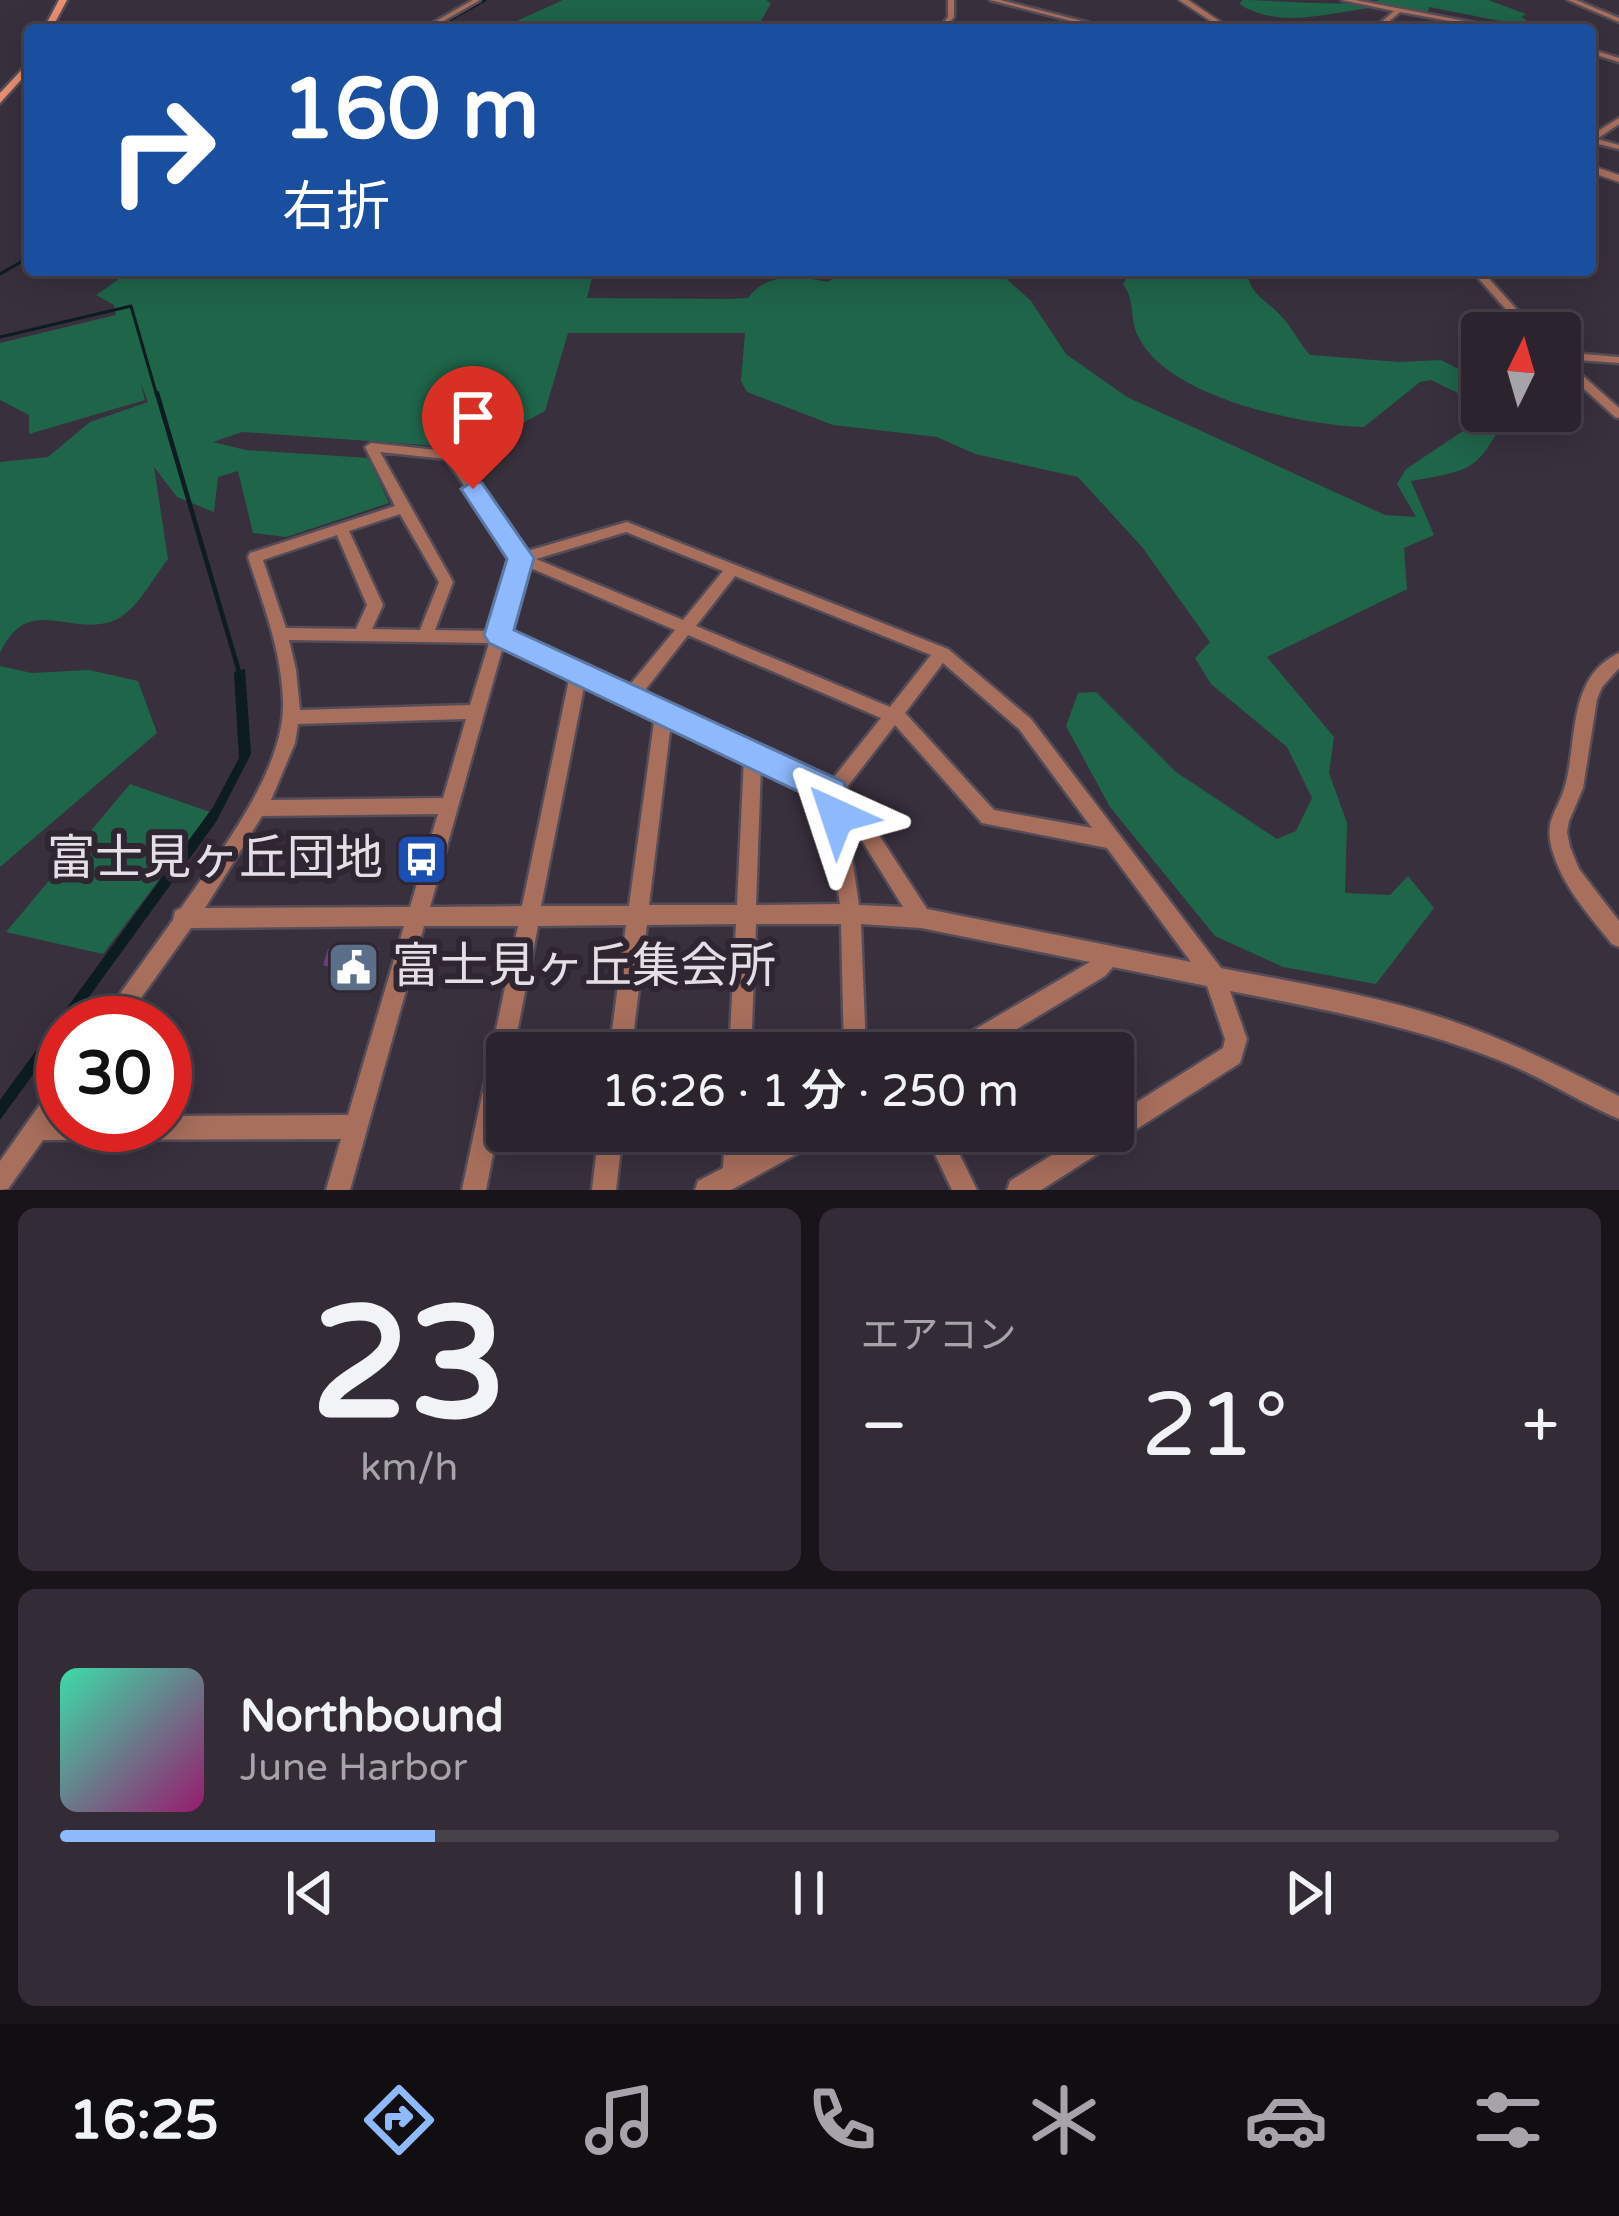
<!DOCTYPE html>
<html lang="ja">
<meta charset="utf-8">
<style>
:root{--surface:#2b242e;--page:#332c36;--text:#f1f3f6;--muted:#a6a4aa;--line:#47414a;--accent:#8eb9fd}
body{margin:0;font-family:"Varela Round","Noto Sans JP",sans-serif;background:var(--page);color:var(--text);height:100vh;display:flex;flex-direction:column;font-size:45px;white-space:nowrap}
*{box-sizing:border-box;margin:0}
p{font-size:39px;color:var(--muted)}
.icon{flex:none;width:66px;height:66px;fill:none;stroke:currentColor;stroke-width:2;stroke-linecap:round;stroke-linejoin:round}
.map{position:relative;height:1190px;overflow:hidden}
.drawer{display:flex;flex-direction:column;gap:18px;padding:18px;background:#181419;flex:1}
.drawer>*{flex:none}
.banner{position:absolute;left:24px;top:24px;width:1572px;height:252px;border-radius:12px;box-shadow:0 6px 30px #0003,0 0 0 3px var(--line);background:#1a4fa0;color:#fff;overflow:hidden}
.needle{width:78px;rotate:5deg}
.fabs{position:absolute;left:1461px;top:312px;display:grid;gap:24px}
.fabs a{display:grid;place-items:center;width:120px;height:120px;border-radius:12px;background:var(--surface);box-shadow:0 6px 30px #0003,0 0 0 3px var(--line);font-size:60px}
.speed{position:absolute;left:36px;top:996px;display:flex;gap:24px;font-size:60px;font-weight:700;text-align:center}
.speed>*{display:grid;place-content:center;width:156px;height:156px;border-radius:50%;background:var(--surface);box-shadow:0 6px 30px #0003,0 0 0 3px var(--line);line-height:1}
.speed .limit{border:18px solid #d22;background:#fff;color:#111}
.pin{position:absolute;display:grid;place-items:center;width:102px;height:102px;color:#fff;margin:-123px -51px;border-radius:50% 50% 50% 0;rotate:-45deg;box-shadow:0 0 12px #0007}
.pin .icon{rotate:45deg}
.me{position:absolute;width:132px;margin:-66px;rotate:318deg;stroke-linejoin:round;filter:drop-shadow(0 0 9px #0008)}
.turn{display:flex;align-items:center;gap:42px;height:252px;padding:0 60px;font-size:54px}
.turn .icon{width:156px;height:156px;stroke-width:2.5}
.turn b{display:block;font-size:84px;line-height:102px}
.big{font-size:90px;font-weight:600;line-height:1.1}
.drawer .tile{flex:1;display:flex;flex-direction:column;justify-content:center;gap:18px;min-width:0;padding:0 42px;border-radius:18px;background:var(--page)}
.drawer .dial{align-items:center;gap:0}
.dial b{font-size:156px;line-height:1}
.song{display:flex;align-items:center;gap:36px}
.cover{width:144px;height:144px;border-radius:18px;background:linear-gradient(135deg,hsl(160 70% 55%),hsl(320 70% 35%))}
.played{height:12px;border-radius:6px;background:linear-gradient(90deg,var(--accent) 25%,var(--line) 25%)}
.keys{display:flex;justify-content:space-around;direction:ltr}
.heat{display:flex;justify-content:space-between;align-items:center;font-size:66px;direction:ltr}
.drawer .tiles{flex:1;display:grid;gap:18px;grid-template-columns:1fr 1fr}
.tile:last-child{grid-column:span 2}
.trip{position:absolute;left:486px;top:1032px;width:648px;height:120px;border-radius:12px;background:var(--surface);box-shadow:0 6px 30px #0003,0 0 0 3px var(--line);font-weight:600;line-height:120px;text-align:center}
.menu{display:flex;height:192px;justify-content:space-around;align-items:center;background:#110e12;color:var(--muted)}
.menu .icon{width:84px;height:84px}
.menu .current{color:var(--accent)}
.menu b{font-size:54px;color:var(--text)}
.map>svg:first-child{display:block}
</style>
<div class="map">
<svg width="1619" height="1190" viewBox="0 0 1619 1190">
<rect width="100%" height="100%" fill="#39303d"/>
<g fill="#1f6549">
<polygon points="563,0 766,0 771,3 759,25 749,30 592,30 557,24 541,30 497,30"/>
<path d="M 1243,0 C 1270,0 1364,8 1379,0 L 1488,0 L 1526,14 L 1521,17 L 1528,21 L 1515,24 L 1429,7 L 1428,12 C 1412,10 1395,5 1379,7 C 1332,11 1282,31 1239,4 Z"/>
<path d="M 132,270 L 604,270 L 592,278 L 587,298 L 729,299 L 748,298 C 766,272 800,276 827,282 L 848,270 L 997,270 L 1031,301 L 1066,354 L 1127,397 L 1385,515 L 1416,517 L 1397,484 L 1406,469 L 1466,429 L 1464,396 L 1431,380 L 1420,382 L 1364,427 C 1302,425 1167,398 1138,336 C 1129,318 1136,302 1123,284 L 1131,270 L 1247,270 C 1249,295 1266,299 1281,316 C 1292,327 1299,343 1310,355 L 1399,362 L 1441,360 L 1482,381 L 1482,411 L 1510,411 C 1475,470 1479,469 1411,481 L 1434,535 L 1404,548 L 1407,589 L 1267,657 L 1334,737 L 1329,773 L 1347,823 L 1345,893 L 1390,895 L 1408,876 L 1434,908 L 1376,984 L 1283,967 L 1215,936 L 1110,807 L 1066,726 L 1078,693 L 1096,692 L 1176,772 L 1277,839 L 1296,831 L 1312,798 L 1287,747 L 1211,684 L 1195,658 L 1210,642 L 1142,547 L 1078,477 L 975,454 L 937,437 L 833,425 L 747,392 L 741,381 L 745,333 L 568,333 L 545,411 L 495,438 L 438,446 L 242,432 L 213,442 L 246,450 L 369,458 L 389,503 L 286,537 L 253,533 L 238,471 L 218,477 L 214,512 L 177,497 L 154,467 L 168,559 C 152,579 135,615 110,622 C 68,635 27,594 0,653 L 0,462 L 48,457 L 90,422 L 148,402 L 140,381 L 145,400 L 29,434 L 29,415 L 0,400 L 0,343 L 116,315 L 114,305 L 96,295 Z"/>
<polygon points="0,666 32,673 89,670 138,681 157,733 0,867"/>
<polygon points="130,784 210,812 103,954 6,932"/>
</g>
<polygon fill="#0c1c1f" points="245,669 251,754 216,822 70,1023 63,1023 63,1033 0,1120 0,1100 213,807 239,758 234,672"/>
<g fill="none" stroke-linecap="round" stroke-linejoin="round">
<g stroke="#0c1c1f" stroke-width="3">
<polyline points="432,30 485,0"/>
<polyline points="0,274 30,257"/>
<polyline points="0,337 131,306 157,396"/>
</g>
<polyline stroke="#0c1c1f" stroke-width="4.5" points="157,393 240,675"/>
</g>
<polygon fill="#6c3c7d" points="379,948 366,987 336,987 342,970 323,965 328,949"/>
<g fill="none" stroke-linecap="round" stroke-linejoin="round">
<defs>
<g id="minor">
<polygon points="473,0 480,0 428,30 420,30"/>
<polygon points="948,0 954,0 954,17 943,30 937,30 948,17"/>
<polygon points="990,0 1000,0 1117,30 1106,30"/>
<polygon points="1342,0 1355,0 1512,30 1499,30 1400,12 1379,30 1372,30 1394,11"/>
<polygon points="1568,0 1576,0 1619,18 1619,22"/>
<polygon points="1590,49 1619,58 1619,62 1590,53"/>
<polygon points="1619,118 1619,124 1597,139 1619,145 1619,149 1590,142 1590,136"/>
<polygon points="1471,270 1481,270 1538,333 1527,333"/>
<polygon points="1560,352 1619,357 1619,363 1564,359 1619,408 1619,418 1615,417 1560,367"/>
<path d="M 371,443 L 455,452 L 524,552 L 627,522 L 948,649 L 1031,719 L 1221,968 C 1297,983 1375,995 1449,1020 C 1508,1040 1563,1068 1619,1096 L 1619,1119 C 1579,1102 1542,1077 1501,1061 C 1414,1026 1322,1009 1230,991 L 1247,1039 L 1240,1063 L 1041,1190 L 1007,1190 L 1010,1181 L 1091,1131 L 1113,1131 L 1113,1117 L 1223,1048 L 1225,1039 L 1207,986 L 1113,967 L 1105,976 L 977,1053 L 945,1053 L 948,1045 L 1090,962 L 921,928 L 861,924 L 866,1053 L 844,1053 L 841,924 L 756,924 L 751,1053 L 729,1053 L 736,924 L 647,925 L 631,1053 L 609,1053 L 626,925 L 538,926 L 513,1053 L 507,1053 L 507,1083 L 486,1190 L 462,1190 L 518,926 L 424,926 L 350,1190 L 326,1190 L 341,1139 L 43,1140 L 8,1189 L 0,1190 L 0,1161 L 55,1083 L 63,1080 L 63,1111 L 59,1116 L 63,1116 L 63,1125 L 165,1125 L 165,1116 L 348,1115 L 404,926 L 191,928 L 123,1023 L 99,1023 L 173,920 L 175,911 L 181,908 C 219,854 285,770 283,702 C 282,652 263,604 248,557 L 250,553 L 395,506 L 365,447 ZM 380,452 L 446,459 L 514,558 L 492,631 L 435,630 L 453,582 ZM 400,514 L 439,582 L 420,630 L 372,629 L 383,605 L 349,531 ZM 626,532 L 723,571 L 683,620 L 536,559 ZM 337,535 L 367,605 L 356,629 L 286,628 L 263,560 ZM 526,566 L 675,630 L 628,687 L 508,631 ZM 735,576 L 931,655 L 890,707 L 696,626 ZM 688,635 L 881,718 L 830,782 L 642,694 ZM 289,640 L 489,643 L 470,705 L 300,710 L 296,670 ZM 504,643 L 570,675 L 522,906 L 430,907 ZM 943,663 L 1019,729 L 1092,828 L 994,810 L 905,713 ZM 585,682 L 655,715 L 629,906 L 541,906 ZM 466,719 L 443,798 L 271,800 L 295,743 L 298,724 ZM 671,723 L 744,758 L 737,905 L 649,905 ZM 895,725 L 982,823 L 1107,848 L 1191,962 L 927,909 L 862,809 L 844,791 ZM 761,766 L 825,797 L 840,904 L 756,905 ZM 438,814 L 410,907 L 205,908 L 262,816 ZM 846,817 L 850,821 L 903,907 L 859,905 Z"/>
<path d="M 1619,653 L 1619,668 L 1602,687 L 1597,699 L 1583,788 L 1569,821 L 1567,832 L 1570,847 L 1579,869 L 1619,921 L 1619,947 L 1612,944 C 1589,915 1562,886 1552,849 C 1544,820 1558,811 1565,786 C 1578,740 1567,677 1619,653 Z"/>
<polygon points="599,1131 623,1131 616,1190 592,1190"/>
<polygon points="725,1131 749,1131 748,1155 793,1131 828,1131 824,1139 731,1190 695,1190 698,1181 723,1168"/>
<polygon points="924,1131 948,1131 977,1190 952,1190"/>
</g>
<g id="tertiary">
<polygon points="1179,0 1188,0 1233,30 1224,30"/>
<polygon points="1590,165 1619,175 1619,182 1590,172"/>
</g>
<g id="secondary">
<polygon points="59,0 67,0 51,30 43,30"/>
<polygon points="30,61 30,70 0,103 0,93"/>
</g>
</defs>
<use href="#minor" stroke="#544c58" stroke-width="5"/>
<use href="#tertiary" stroke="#544c58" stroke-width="4"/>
<use href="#secondary" stroke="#544c58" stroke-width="5"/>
<use href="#minor" fill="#a96f5d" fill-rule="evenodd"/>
<use href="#tertiary" fill="#a96f5d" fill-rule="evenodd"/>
<use href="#secondary" fill="#ea8f72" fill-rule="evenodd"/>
</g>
<polygon fill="#8eb9fd" stroke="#5c78a4" stroke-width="3" points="473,481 482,483 534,558 514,630 844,782 854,816 849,827 837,832 825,827 818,801 489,643 484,635 507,559 461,489"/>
<defs>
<symbol id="bus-square" viewBox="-11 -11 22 22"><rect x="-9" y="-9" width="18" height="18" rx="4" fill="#1a4fb4" stroke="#2f2632"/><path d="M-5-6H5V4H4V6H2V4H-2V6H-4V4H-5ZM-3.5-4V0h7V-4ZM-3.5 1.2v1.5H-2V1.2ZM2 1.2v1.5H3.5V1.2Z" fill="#fff"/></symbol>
<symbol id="civic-square" viewBox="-11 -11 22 22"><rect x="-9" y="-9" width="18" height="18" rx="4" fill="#5c6f8a" stroke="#2f2632"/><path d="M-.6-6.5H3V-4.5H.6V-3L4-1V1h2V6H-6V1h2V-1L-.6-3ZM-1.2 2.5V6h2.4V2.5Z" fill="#fff"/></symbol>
</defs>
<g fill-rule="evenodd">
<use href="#bus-square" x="392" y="830" width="59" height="59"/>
<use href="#civic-square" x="324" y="938" width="59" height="59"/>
</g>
<g text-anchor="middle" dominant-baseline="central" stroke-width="12" stroke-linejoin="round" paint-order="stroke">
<g font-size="48" fill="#e4dee6" stroke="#2f2632" text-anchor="end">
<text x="383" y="859">富士見ヶ丘団地</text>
<text x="392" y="967" text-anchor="start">富士見ヶ丘集会所</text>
</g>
</g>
</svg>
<div class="fabs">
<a><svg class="needle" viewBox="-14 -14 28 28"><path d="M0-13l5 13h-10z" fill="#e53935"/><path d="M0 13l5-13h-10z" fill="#a6a4aa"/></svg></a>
</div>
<div class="speed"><div class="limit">30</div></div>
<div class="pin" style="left:473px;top:489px;background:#d93025"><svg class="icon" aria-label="arrive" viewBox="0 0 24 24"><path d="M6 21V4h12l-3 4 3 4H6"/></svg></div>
<svg class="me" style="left:837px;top:816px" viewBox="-20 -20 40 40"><path d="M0-17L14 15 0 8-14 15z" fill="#8eb9fd" stroke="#fff" stroke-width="4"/></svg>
<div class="trip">16:26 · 1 分 · 250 m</div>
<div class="banner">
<div class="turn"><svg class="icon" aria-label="right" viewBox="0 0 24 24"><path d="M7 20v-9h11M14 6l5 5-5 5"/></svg><div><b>160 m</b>右折</div></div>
</div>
</div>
<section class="drawer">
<div class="tiles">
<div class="tile dial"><b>23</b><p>km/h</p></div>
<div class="tile"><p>エアコン</p>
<div class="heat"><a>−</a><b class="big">21°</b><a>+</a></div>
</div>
<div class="tile">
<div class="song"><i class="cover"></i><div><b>Northbound</b><p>June Harbor</p></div></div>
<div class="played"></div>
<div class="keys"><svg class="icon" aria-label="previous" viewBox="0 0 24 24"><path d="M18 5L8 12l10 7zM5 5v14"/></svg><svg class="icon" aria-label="pause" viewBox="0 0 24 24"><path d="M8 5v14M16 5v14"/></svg><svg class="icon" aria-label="next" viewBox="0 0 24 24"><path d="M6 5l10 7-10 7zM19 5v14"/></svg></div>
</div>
</div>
</section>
<nav class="menu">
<b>16:25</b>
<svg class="icon current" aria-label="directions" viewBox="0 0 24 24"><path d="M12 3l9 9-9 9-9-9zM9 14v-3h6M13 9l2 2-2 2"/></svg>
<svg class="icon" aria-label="music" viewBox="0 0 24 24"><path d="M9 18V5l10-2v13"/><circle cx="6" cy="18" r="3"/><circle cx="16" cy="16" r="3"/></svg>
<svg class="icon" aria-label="phone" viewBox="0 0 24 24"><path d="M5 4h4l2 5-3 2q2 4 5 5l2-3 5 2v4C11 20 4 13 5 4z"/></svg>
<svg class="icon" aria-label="climate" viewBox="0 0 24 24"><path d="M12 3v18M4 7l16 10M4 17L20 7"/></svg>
<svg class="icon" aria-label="car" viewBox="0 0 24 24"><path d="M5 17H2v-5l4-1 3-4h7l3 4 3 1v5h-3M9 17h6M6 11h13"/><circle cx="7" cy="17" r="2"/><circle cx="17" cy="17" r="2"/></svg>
<svg class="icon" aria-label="filters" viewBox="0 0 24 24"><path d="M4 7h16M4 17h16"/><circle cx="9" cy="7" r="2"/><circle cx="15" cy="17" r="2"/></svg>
</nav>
